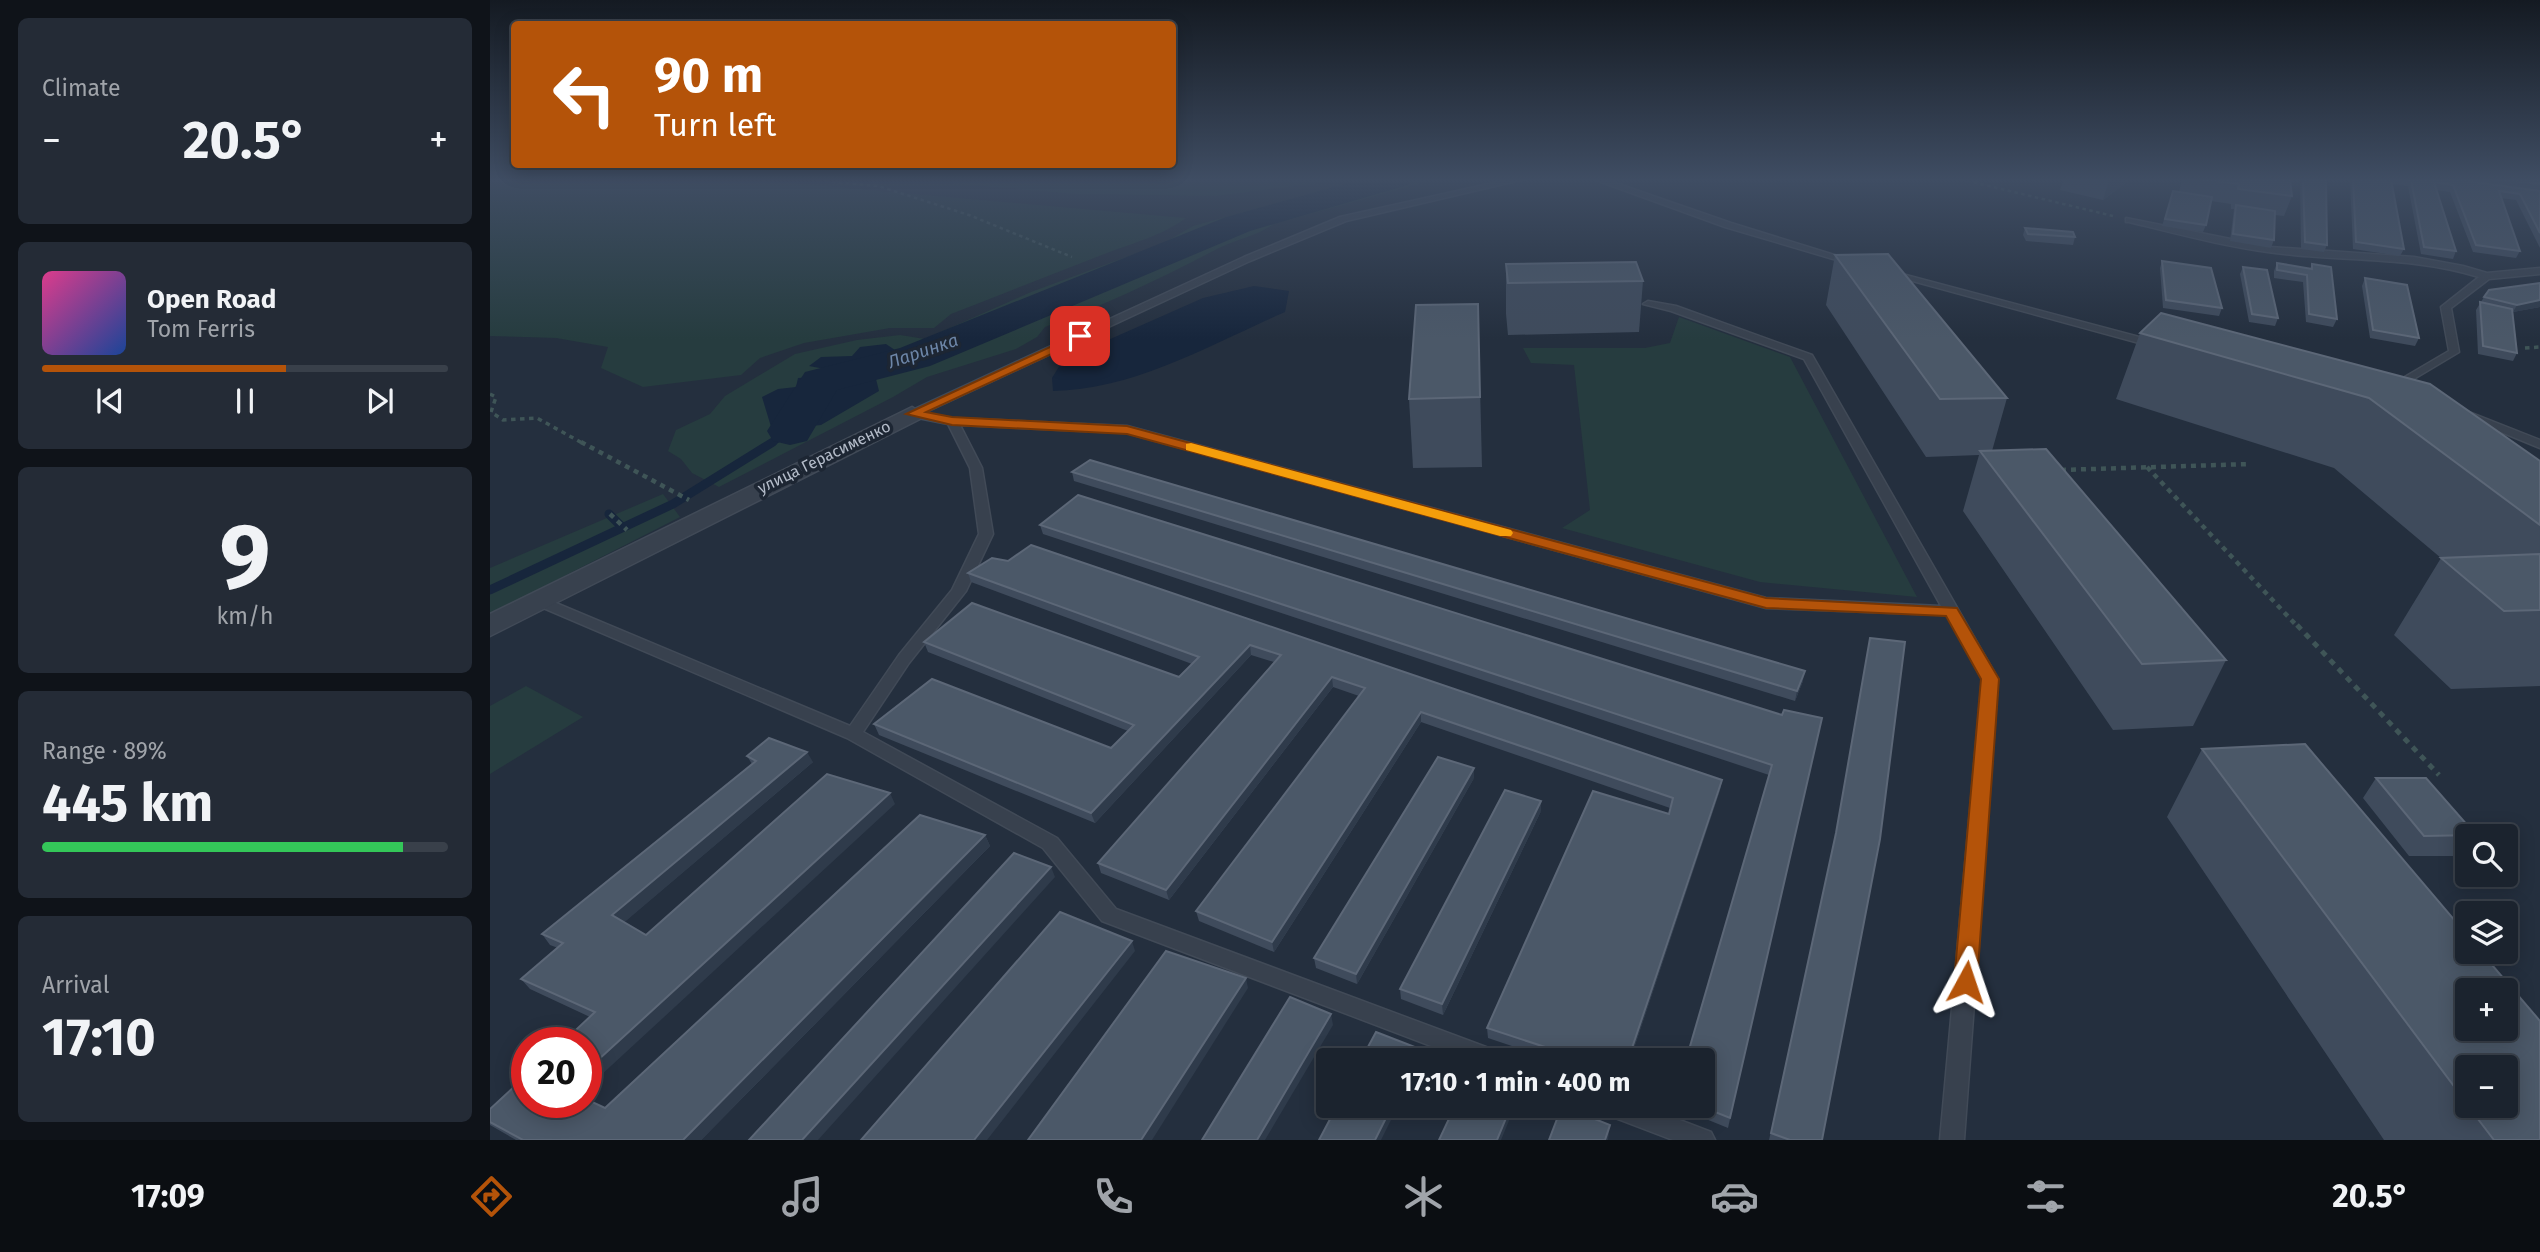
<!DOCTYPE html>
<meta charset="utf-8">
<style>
:root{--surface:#1b232e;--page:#242b36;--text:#f1f3f6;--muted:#a0a4aa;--line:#39404a;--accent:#b45309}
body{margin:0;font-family:"Fira Sans",sans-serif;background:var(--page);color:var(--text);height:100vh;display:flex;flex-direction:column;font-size:26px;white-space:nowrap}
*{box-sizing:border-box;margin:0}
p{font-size:23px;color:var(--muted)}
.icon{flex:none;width:38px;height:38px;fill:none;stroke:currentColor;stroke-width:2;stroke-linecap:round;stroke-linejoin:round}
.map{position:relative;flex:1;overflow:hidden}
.details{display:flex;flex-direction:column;gap:18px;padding:18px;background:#0f1319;width:490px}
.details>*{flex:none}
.top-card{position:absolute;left:21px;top:21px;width:665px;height:147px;border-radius:7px;box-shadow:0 4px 18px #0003,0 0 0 2px var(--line);background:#b45309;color:#fff;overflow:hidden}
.buttons{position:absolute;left:1965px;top:824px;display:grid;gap:14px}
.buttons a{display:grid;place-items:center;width:63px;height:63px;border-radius:7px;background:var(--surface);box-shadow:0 4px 18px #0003,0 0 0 2px var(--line);font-size:35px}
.speed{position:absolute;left:21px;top:1027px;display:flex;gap:14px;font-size:35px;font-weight:700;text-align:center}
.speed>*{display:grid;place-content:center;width:91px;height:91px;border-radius:50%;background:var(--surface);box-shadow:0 4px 18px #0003,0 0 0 2px var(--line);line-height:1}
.speed .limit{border:10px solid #d22;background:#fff;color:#111}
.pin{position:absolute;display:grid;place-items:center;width:60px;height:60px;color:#fff;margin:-30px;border-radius:14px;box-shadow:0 4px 10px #0006}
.me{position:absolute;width:77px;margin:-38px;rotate:5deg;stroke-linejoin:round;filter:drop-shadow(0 0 5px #0008)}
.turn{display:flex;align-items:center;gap:24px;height:147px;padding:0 28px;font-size:32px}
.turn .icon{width:91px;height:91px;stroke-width:2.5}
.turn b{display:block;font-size:49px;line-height:60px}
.big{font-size:52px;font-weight:700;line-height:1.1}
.details .card{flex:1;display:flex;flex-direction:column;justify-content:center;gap:10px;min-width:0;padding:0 24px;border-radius:10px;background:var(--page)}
.details .dial{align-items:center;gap:0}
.dial b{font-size:91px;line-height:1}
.song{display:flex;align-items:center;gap:21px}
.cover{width:84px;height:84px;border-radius:10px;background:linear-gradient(135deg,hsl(330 70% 55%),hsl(220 70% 35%))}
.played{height:7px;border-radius:4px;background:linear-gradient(90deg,var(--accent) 60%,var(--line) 60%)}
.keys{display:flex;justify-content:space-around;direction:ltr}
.heat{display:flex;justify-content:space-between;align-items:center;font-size:38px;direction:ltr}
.charge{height:10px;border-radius:5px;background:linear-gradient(90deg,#34c759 89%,var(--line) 0)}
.trip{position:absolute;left:826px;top:1048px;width:399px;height:70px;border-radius:7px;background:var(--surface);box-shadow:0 4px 18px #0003,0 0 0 2px var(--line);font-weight:700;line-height:70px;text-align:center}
.tab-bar{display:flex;height:112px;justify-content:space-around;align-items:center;background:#0b0e12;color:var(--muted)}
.tab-bar .icon{width:49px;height:49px}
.tab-bar .on{color:var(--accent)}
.tab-bar b{font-size:32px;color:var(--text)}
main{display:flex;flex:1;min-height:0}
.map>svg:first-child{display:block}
</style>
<main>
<section class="details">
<div class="card"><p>Climate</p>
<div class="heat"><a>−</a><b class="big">20.5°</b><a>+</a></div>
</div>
<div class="card">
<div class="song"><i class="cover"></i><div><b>Open Road</b><p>Tom Ferris</p></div></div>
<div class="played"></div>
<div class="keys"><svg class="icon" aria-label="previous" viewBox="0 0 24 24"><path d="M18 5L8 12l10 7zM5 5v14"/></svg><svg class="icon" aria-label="pause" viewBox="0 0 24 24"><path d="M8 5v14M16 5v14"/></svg><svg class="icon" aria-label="next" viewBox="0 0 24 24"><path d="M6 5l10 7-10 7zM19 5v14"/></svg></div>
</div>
<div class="card dial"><b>9</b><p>km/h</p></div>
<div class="card"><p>Range · 89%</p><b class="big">445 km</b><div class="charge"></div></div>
<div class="card"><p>Arrival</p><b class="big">17:10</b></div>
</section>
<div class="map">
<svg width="2050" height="1140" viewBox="0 0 2050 1140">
<rect width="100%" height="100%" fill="#242f3e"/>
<g fill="#263c3f">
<path d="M 0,179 L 254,179 L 696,218 C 671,236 646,242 617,253 C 565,273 513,294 461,314 L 444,328 L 400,328 L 314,343 L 270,358 L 251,375 L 153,387 L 111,368 L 118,347 L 66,338 L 0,336 Z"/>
<polygon points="410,179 860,179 726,196 586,194"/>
<path d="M 874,179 L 946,179 L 784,224 C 767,236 748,239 729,248 C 672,278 615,305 555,327 L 547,337 L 526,349 L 437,377 L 403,397 L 229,487 L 202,473 L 191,459 L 178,451 L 186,430 L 220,414 L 235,396 L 305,354 L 367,340 L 410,335 L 435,339 L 541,292 L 674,243 L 703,226 Z"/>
<polygon points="1189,317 1300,357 1427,597 1270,582 1072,528 1100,510 1084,365 1041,363 1033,348 1155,348 1180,343"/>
<polygon points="173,494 190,517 0,614 0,568"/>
<polygon points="36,686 93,717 0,774 0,706"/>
</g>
<g fill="#17263c">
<path d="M 764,286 L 799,291 L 795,312 C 722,344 644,390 563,391 L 562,378 L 573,360 L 713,298 Z"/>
<polygon points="396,344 408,352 425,357 401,373 385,375 389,391 331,425 282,430 272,397 288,389 306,387 308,378 323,377 335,369 319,366 331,357 362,356 370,347"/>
</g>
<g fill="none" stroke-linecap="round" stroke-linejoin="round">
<polyline stroke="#17263c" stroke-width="7" points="280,444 300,431"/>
<g stroke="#17263c" stroke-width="9">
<polyline points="119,514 132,527"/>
<polyline points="0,590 183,504 283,442"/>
</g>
<polygon fill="#17263c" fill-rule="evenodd" points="873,179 922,179 918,185 760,231 440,366 347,390 317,441 300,445 283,441 277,431 315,372 410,348 736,217"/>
<defs>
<g id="lane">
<polygon points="1021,179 1035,179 856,221 760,261 434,413 462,418 637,426 1276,598 1451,606 1314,359 1181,311 1153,304 1158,301 1186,306 1322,355 1508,679 1474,1140 1450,1140 1492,679 1457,615 1276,608 637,433 470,425 492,468 503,534 476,591 419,663 373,732 567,838 626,909 1004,1050 1012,1053 1015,1060 978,1060 612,921 553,848 357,738 44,604 42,601 44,598 54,598 360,726 409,655 462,590 489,534 480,468 458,424 418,416 418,412 754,257 850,217"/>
<polygon points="1103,179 1114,179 1241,223 1367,262 1360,264 1235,227"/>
<path d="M 1636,218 L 1780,247 L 1924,257 L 1973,266 L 1997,273 L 2050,268 L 2050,274 L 1999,279 L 1961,308 L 1969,352 L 1917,383 L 1913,382 L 1913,378 L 1959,351 L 1951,307 L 1989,277 C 1928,258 1866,261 1803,255 C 1747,250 1693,235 1639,222 L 1636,222 Z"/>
<polygon points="1397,270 1668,342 1669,344 1664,347 1660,346 1397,274"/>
<polygon points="1976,411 2050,440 2050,448 1972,416 1970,414"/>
<polygon points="1112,1106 1153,1106 1221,1132 1225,1140 1183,1140 1115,1114"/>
</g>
<polygon id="street" points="422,407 433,414 430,419 0,636 0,614"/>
</defs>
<use href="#lane" stroke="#414a57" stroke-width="3"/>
<use href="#street" stroke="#414a57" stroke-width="3"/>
<g stroke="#3f5557" stroke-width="2.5" stroke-dasharray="3.5 3.5" stroke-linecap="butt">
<polyline points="314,179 388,186 479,215 582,257"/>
<polyline points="1470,179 1623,216"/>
</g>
<g stroke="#3f5557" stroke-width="3.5" stroke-dasharray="4.5 4.5" stroke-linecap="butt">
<polyline points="2035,348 2050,347"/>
<polyline points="0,394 6,397 1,412 13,420 47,418 94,444"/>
</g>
<g stroke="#3f5557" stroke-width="4.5" stroke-dasharray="5 5" stroke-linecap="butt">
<polyline points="91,442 199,500"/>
<polyline points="1657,467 1808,627"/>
<polyline points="1571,470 1760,464"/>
<polyline points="120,514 137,530"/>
</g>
<polyline stroke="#3f5557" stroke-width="5" stroke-dasharray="6 6" stroke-linecap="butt" points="1807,625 1949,775"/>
<use href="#lane" fill="#38414e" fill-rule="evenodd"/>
<use href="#street" fill="#38414e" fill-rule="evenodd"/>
</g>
<g fill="#3f4b5c" fill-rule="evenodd">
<polygon points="1574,179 1641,179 1613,200 1570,190"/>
<polygon points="1692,179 1800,179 1802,196 1794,216 1785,215 1784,240 1781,248 1740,241 1744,209 1741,209 1741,204 1721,201 1716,225 1713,232 1672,226 1683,191 1689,192"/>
<polygon points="1810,179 1836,179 1837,245 1834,252 1811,249"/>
<polygon points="1860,179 2050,180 2050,248 2026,200 2011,198 2030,251 2026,258 1983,252 1960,192 1946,190 1966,251 1963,259 1931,254 1918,186 1902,184 1914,249 1910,256 1863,249"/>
<polygon points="1535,228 1585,237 1583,245 1536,241 1533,235"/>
<polygon points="1345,255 1517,398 1502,451 1736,660 1703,726 1623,730 1473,511 1489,455 1436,457 1336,305"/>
<polygon points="1672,261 1732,308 1729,316 1673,308 1670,268"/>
<polygon points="1787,263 1820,269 1822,264 1847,319 1843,327 1816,322 1813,282 1784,278 1784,271"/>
<polygon points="1016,264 1153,281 1149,332 1018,335 1016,314"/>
<polygon points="1753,267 1788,318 1785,326 1759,322 1750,274"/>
<polygon points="1875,278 1929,338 1925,346 1880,338 1872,286"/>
<polygon points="1994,297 2050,307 2023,312 2027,353 2023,361 1988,354 1986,310"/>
<polygon points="988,304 992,467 923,468 919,399"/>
<polygon points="1671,313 2050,461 2050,686 1961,689 1904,635 1951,558 1844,468 1626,399 1650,333"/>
<polygon points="582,472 1313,681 1305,701 584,481"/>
<polygon points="550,525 1292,715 1332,718 1238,1128 1184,1106 1213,1106 1279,775 553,534"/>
<polygon points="502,558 1232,780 1230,790 1140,1060 1064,1060 998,1038 997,1028 1179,814 1180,808 931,722 784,952 709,921 706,911 869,696 843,687 679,900 611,873 608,863 784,662 761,655 605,823 389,735 384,724 621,748 638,731 438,652 434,642 689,677 702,664 481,582 478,573"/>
<polygon points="1380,638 1332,1140 1279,1140 1344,843"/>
<path d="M 1712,749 L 2050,1140 L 1894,1140 L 1677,817 ZM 1978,1068 L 2016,1106 L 1978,1106 Z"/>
<polygon points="257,756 323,762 134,922 156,935 405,804 100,1017 40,989 31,979 68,948 60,945 52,934 262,764"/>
<polygon points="984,778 867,984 826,968 824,958"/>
<polygon points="1886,778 1986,835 1985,836 1978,836 1978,846 1970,856 1919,856 1873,798"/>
<polygon points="1051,811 953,1015 911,999 910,989"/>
<polygon points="495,835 500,846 211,1140 26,1140 0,1125 0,1109 115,1108"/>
</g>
<g fill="#2f3b4b">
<polygon points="1621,179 1641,179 1613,200 1619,180"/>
<polygon points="2050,300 2050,307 2023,312 2027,305"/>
<polygon points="760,645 761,655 605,823 601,813"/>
<polygon points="1315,671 1313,681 1305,701 1307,691"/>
<polygon points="842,677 843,687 679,900 676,890"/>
<polygon points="931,712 931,722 784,952 782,942"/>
<polygon points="317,752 323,762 130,926 122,915"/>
<polygon points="984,768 984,778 867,984 866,974"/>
<polygon points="1232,780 1230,790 1140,1060 1138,1060"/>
<polygon points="400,793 405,804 96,1089 96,1071"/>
<polygon points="1051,801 1051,811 953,1015 952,1004"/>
<polygon points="495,835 500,846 211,1140 193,1140"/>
<polygon points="561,867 565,877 328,1140 312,1140"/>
<polygon points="642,941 645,951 497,1140 484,1140"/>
<polygon points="756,978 758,988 662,1140 651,1140"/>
<polygon points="841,1014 843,1025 775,1140 767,1140"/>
<polygon points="930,1049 931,1059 930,1060 924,1060"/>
<polygon points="902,1106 908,1106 891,1140 885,1140"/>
<polygon points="1021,1106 1025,1106 1011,1140 1007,1140"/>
<polygon points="1120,1125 1118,1140 1115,1140"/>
</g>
<g fill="#4b5868" stroke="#5c6777" stroke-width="2" fill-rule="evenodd">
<polygon points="1710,179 1800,179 1802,196 1748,189 1749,184"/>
<polygon points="1813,179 1836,179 1837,245 1815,242"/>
<polygon points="1863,179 1901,179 1914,249 1866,242"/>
<polygon points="1916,179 1962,179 2050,191 2050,233 2030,194 2009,191 2030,251 1986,245 1963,185 1944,182 1966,251 1934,247 1921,180"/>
<polygon points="2007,179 2043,179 2050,180 2050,184"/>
<polygon points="1683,191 1722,197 1716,225 1675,219"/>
<polygon points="1746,205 1785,211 1784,240 1743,234"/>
<polygon points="1535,228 1583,232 1585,237 1538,234"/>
<polygon points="1398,254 1517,398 1450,399 1345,255"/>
<polygon points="1672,261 1721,268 1732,308 1676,300"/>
<polygon points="1146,262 1153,281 1018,283 1016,264"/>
<polygon points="1787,263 1822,269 1822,264 1841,267 1847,319 1819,314 1817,275 1787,270"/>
<polygon points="1753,267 1777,270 1788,318 1762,314"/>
<polygon points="1875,278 1917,285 1929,338 1883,330"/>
<polygon points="2050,283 2050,300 2027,305 1994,297 1999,290"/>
<polygon points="1990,302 2022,309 2027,353 1993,346"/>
<polygon points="988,304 990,397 919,399 926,305"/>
<polygon points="1671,313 1940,384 2050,461 2050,525 1879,398 1650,333"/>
<polygon points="1556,449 1736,660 1652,664 1490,451"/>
<polygon points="600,460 1315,671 1307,691 582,472"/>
<polygon points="588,495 1292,715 1294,710 1332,718 1240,1118 1210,1106 1213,1106 1213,1060 1196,1060 1282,765 550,525"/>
<polygon points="541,545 1232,780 1138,1060 1095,1060 997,1028 1103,791 1179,814 1183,798 931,712 782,942 706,911 875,688 842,677 676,890 608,863 791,655 760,645 601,813 384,724 442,679 621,748 644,725 434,642 482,603 689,677 709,657 478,573 502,558 518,561"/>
<polygon points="2050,554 2050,610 2014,611 1951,558"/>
<polygon points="1380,638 1415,642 1390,839 1332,1140 1300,1140 1281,1133 1346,833"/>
<polygon points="279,738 317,752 122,915 156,935 337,774 400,793 96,1071 96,1043 72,1043 105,1012 31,979 73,943 52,934 266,761 257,756"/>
<path d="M 1815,744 L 1978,936 L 1978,952 L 1991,952 L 2050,1021 L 2050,1140 L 2004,1140 L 1978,1106 L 2016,1106 L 2016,1068 L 1978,1068 L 1978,1105 L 1712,749 ZM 1978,990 L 2016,990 L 2016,1029 L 1978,1029 Z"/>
<polygon points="948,757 984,768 866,974 824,958"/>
<polygon points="1886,778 1936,778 1986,835 1934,836"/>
<polygon points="1015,790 1051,801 952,1004 910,989"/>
<polygon points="430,815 495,835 193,1140 33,1140 0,1122 0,1109 37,1075 37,1102 96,1102 96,1099 115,1108"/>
<polygon points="524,853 561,867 312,1140 259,1140"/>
<polygon points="570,912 642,941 484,1140 371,1140"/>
<polygon points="676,951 756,978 651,1140 538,1140"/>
<polygon points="800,997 841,1014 767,1140 712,1140"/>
<polygon points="886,1032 930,1049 924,1060 871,1060"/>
<polygon points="847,1106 902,1106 885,1140 829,1140"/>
<polygon points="965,1106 1021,1106 1007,1140 949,1140"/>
<polygon points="1072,1106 1120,1125 1115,1140 1059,1140"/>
</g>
<linearGradient id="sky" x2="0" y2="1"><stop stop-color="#141a22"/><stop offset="0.53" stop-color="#3f4d63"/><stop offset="1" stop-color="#3f4d63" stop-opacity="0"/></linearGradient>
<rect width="2050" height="339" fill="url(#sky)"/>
<polygon fill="#b45309" stroke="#753606" stroke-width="2" points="590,333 596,336 594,339 436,412 462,417 637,426 1276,598 1467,608 1509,679 1487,982 1484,989 1476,992 1467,989 1464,982 1491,679 1456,616 1276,608 637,434 462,425 416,414"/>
<polygon fill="#f59e0b" points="701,443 1021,530 1023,533 1021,536 1010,536 696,450 696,444"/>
<g text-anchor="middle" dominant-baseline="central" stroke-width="7" stroke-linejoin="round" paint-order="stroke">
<g font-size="16" fill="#b4bcc9" stroke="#1d2633">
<text transform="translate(334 457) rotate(-26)">улица Герасименко</text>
</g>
<g font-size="18" font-style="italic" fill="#6d86a8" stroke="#1d2633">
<text transform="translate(433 351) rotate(-19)">Ларинка</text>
</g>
</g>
</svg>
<div class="buttons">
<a><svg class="icon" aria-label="search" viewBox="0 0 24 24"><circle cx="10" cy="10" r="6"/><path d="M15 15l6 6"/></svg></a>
<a><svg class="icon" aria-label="layers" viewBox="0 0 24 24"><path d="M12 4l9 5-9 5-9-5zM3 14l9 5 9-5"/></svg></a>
<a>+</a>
<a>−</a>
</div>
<div class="speed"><div class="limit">20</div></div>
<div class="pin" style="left:590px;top:336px;background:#d93025"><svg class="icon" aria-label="arrive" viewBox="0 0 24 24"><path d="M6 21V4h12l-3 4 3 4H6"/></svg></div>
<svg class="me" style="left:1476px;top:982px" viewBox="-20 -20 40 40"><path d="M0-17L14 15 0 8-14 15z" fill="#b45309" stroke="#fff" stroke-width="4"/></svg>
<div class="trip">17:10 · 1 min · 400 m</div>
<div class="top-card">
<div class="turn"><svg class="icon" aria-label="left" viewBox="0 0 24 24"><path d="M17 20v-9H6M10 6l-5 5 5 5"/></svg><div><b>90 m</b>Turn left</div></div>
</div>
</div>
</main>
<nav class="tab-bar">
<b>17:09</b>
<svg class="icon on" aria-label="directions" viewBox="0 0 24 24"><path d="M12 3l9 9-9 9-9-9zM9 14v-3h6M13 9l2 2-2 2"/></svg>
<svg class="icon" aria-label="music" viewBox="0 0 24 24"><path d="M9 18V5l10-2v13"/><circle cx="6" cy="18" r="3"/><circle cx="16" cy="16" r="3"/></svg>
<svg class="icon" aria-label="phone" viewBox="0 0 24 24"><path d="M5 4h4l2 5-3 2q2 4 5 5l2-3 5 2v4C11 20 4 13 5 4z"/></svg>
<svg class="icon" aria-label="climate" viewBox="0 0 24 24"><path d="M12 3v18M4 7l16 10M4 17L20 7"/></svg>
<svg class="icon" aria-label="car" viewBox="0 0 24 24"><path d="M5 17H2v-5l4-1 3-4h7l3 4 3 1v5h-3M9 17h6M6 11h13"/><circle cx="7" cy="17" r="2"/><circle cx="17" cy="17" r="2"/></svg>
<svg class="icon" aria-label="filters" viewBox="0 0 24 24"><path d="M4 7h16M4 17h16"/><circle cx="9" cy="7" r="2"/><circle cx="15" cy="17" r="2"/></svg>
<b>20.5°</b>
</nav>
